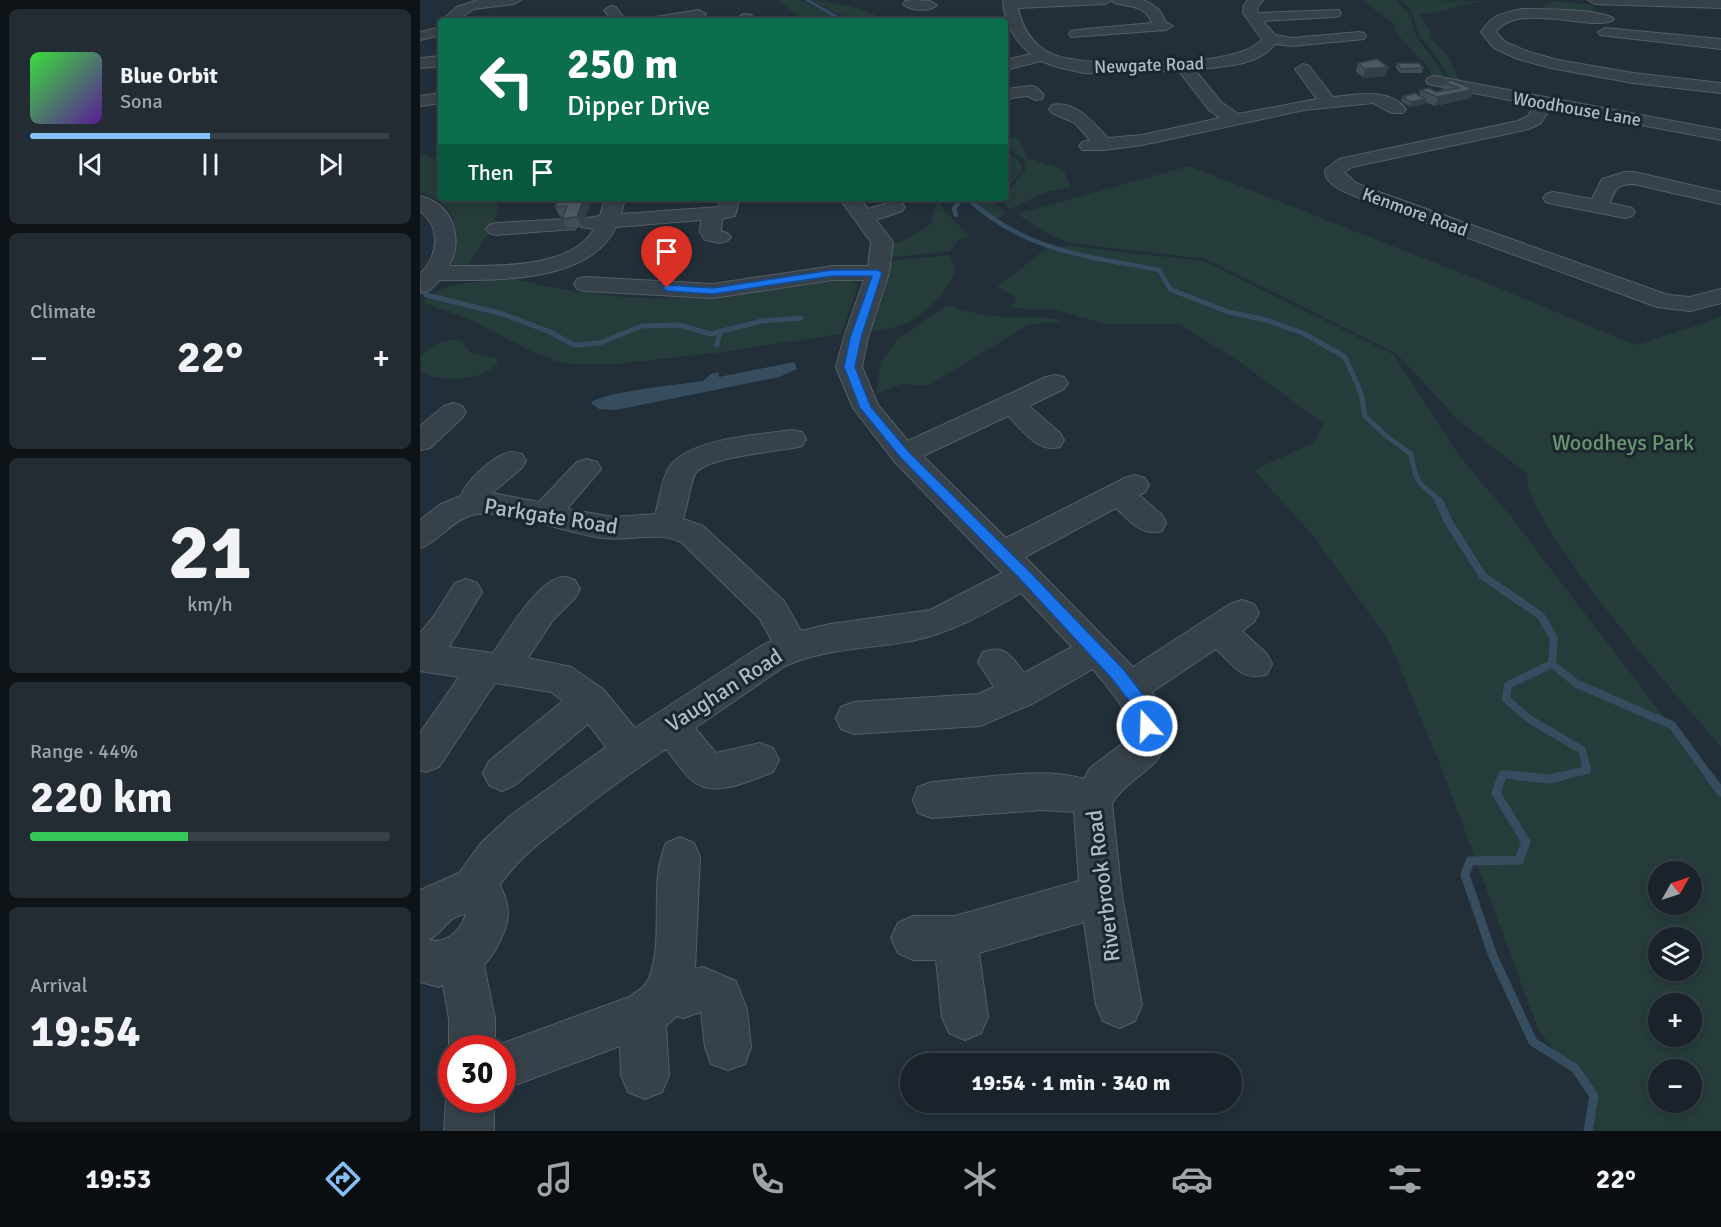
<!DOCTYPE html>
<meta charset="utf-8">
<style>
:root{--surface:#1a232b;--page:#232b33;--text:#f1f3f6;--muted:#9fa4a9;--line:#384047;--accent:#86c0f6}
body{margin:0;font-family:Signika,sans-serif;background:var(--page);color:var(--text);height:100vh;display:flex;flex-direction:column;font-size:22px;white-space:nowrap}
*{box-sizing:border-box;margin:0}
p{font-size:20px;color:var(--muted)}
.icon{flex:none;width:33px;height:33px;fill:none;stroke:currentColor;stroke-width:2;stroke-linecap:round;stroke-linejoin:round}
.map{position:relative;flex:1;overflow:hidden}
.side{display:flex;flex-direction:column;gap:9px;padding:9px;background:#0e1318;width:420px}
.side>*{flex:none}
.guide{position:absolute;left:18px;top:18px;width:570px;height:183px;border-radius:6px;box-shadow:0 3px 9px #0003,0 0 0 2px var(--line);background:#0b6e4f;color:#fff;overflow:hidden}
.needle{width:39px;rotate:51deg}
.buttons{position:absolute;left:1228px;top:861px;display:grid;gap:12px}
.buttons a{display:grid;place-items:center;width:54px;height:54px;border-radius:50%;background:var(--surface);box-shadow:0 3px 9px #0003,0 0 0 2px var(--line);font-size:30px}
.speed{position:absolute;left:18px;top:1035px;display:flex;gap:12px;font-size:30px;font-weight:700;text-align:center}
.speed>*{display:grid;place-content:center;width:78px;height:78px;border-radius:50%;background:var(--surface);box-shadow:0 3px 9px #0003,0 0 0 2px var(--line);line-height:1}
.speed .limit{border:9px solid #d22;background:#fff;color:#111}
.pin{position:absolute;display:grid;place-items:center;width:51px;height:51px;color:#fff;margin:-62px -26px;border-radius:50% 50% 50% 0;rotate:-45deg;box-shadow:0 0 6px #0007}
.pin .icon{rotate:45deg}
.me{position:absolute;width:66px;margin:-33px;rotate:340deg;stroke-linejoin:round;filter:drop-shadow(0 0 4px #0008)}
.turn{display:flex;align-items:center;gap:21px;height:126px;padding:0 30px;font-size:27px}
.turn .icon{width:78px;height:78px;stroke-width:2.5}
.turn b{display:block;font-size:42px;line-height:51px}
.then{display:flex;align-items:center;height:57px;padding:0 30px;background:#0003;gap:12px;font-size:22px}
.big{font-size:45px;font-weight:700;line-height:1.1}
.side .widget{flex:1;display:flex;flex-direction:column;justify-content:center;gap:9px;min-width:0;padding:0 21px;border-radius:9px;background:var(--page)}
.side .dial{align-items:center;gap:0}
.dial b{font-size:78px;line-height:1}
.song{display:flex;align-items:center;gap:18px}
.cover{width:72px;height:72px;border-radius:9px;background:linear-gradient(135deg,hsl(120 70% 55%),hsl(270 70% 35%))}
.played{height:6px;border-radius:3px;background:linear-gradient(90deg,var(--accent) 50%,var(--line) 50%)}
.keys{display:flex;justify-content:space-around;direction:ltr}
.heat{display:flex;justify-content:space-between;align-items:center;font-size:33px;direction:ltr}
.charge{height:9px;border-radius:4px;background:linear-gradient(90deg,#34c759 44%,var(--line) 0)}
.trip{position:absolute;left:480px;top:1053px;width:342px;height:60px;border-radius:30px;background:var(--surface);box-shadow:0 3px 9px #0003,0 0 0 2px var(--line);font-weight:700;line-height:60px;text-align:center}
.tabs{display:flex;height:96px;justify-content:space-around;align-items:center;background:#0a0e11;color:var(--muted)}
.tabs .icon{width:42px;height:42px}
.tabs .current{color:var(--accent)}
.tabs b{font-size:27px;color:var(--text)}
main{display:flex;flex:1;min-height:0}
.map>svg:first-child{display:block}
</style>
<main>
<section class="side">
<div class="widget">
<div class="song"><i class="cover"></i><div><b>Blue Orbit</b><p>Sona</p></div></div>
<div class="played"></div>
<div class="keys"><svg class="icon" aria-label="previous" viewBox="0 0 24 24"><path d="M18 5L8 12l10 7zM5 5v14"/></svg><svg class="icon" aria-label="pause" viewBox="0 0 24 24"><path d="M8 5v14M16 5v14"/></svg><svg class="icon" aria-label="next" viewBox="0 0 24 24"><path d="M6 5l10 7-10 7zM19 5v14"/></svg></div>
</div>
<div class="widget"><p>Climate</p>
<div class="heat"><a>−</a><b class="big">22°</b><a>+</a></div>
</div>
<div class="widget dial"><b>21</b><p>km/h</p></div>
<div class="widget"><p>Range · 44%</p><b class="big">220 km</b><div class="charge"></div></div>
<div class="widget"><p>Arrival</p><b class="big">19:54</b></div>
</section>
<div class="map">
<svg width="1301" height="1131" viewBox="0 0 1301 1131">
<rect width="100%" height="100%" fill="#222f39"/>
<g fill="#253c3b" fill-rule="evenodd">
<polygon points="357,0 380,0 418,18 419,21 387,21"/>
<path d="M 391,0 C 406,0 455,10 464,21 L 426,21 L 427,18 Z"/>
<polygon points="942,0 976,0 990,15 996,36 1027,79 1014,78 1008,67 977,34 974,24"/>
<polygon points="982,0 1061,1 1014,13 998,14 1009,29 1011,39 1028,56 1041,84 1030,79 1013,52 1000,37 990,9"/>
<polygon points="1137,1 1173,5 1173,14 1122,11 1125,4"/>
<polygon points="598,137 608,158 644,170 651,188 627,192 589,209 586,208 583,199 606,169 605,161 585,145 585,138"/>
<polygon points="585,151 599,161 602,170 585,191"/>
<path d="M 0,154 L 7,155 L 7,158 L 21,159 L 21,198 L 77,198 C 84,216 55,253 45,269 L 32,264 C 42,232 36,202 0,192 Z"/>
<path d="M 769,166 L 1069,284 L 1215,345 L 1282,324 L 1301,316 L 1301,747 C 1265,705 1100,519 1107,474 L 1038,420 L 977,354 L 786,259 L 649,243 L 623,231 L 597,214 Z"/>
<polygon points="517,198 525,211 549,236 538,241 529,252 471,257 472,244 481,242 511,224"/>
<polygon points="551,198 579,198 576,204 586,213 576,219"/>
<path d="M 650,246 L 784,261 L 974,355 L 1040,457 L 1092,518 L 1301,792 L 1301,1131 L 1168,1131 L 1173,1096 L 1119,1031 L 1022,769 L 968,639 L 894,537 L 834,470 L 893,443 L 904,424 L 821,363 L 759,324 L 684,324 L 636,310 L 591,308 L 597,298 L 577,287 L 627,248 ZM 1239,872 L 1272,872 L 1272,904 L 1239,904 ZM 1239,938 L 1272,938 L 1272,970 L 1239,970 ZM 1239,1004 L 1272,1004 L 1272,1036 L 1239,1036 ZM 1239,1070 L 1272,1070 L 1272,1102 L 1239,1102 Z"/>
<path d="M 529,255 C 532,261 536,266 535,272 C 532,284 507,311 496,318 C 482,327 463,330 447,333 L 471,261 Z"/>
<path d="M 94,279 C 137,289 182,297 227,298 C 292,300 356,288 420,281 L 431,281 L 438,286 L 421,334 L 295,353 L 197,364 L 154,364 L 136,361 L 113,352 L 49,319 L 1,302 C 34,276 56,285 94,279 Z"/>
<path d="M 528,305 C 543,310 558,315 575,316 C 597,318 620,315 642,321 L 608,325 L 508,386 L 481,384 L 456,394 L 461,362 L 477,340 Z"/>
<path d="M 35,339 L 42,341 L 50,352 L 77,359 L 77,364 C 60,382 23,382 2,373 L 0,355 L 20,342 Z"/>
</g>
<path fill="#364d60" d="M 374,362 L 377,369 L 359,377 L 196,410 L 179,409 L 171,403 C 181,392 263,384 283,381 L 291,374 L 298,372 L 299,377 Z"/>
<g fill="none" stroke-linecap="round" stroke-linejoin="round">
<polyline stroke="#364d60" stroke-width="3" points="387,0 424,21"/>
<g stroke="#364d60" stroke-width="4.5">
<path d="M 547,198 C 606,252 664,255 739,270 L 750,289 L 755,291"/>
<polyline points="536,215 534,209 542,198"/>
</g>
<g stroke="#364d60" stroke-width="5">
<path d="M 752,290 L 808,312 L 846,320 L 883,333 L 925,357 L 941,393 L 945,416 L 965,435 L 991,454 C 993,465 995,478 1003,486 C 1010,493 1015,494 1020,503"/>
<polyline points="6,295 83,314 130,332 154,345 180,343 222,326 260,325 290,334 342,321 381,318"/>
<polyline points="297,345 300,332"/>
</g>
<g stroke="#364d60" stroke-width="8">
<polyline points="1019,501 1028,521 1063,576 1121,616 1134,639 1132,664 1157,684 1252,725 1290,777"/>
<polyline points="1132,664 1088,685 1086,699 1109,719 1162,750 1167,770 1137,777"/>
<polyline points="1082,777 1083,774 1112,777"/>
</g>
<g stroke="#364d60" stroke-width="9">
<polyline points="1082,776 1076,793 1106,842 1099,860 1050,861 1045,875 1073,956 1113,1042 1155,1068 1174,1096 1168,1131"/>
<polyline points="1098,776 1129,779 1143,776"/>
<polyline points="1289,776 1301,792"/>
</g>
<defs>
<g id="minor">
<polygon points="58,0 101,0 94,4 54,9 36,21 21,21 37,7"/>
<path d="M 493,0 L 510,1 L 517,5 C 510,12 490,11 483,4 L 485,1 Z"/>
<path d="M 583,0 L 692,0 L 685,4 L 598,8 C 602,27 610,42 628,52 C 659,70 822,69 842,39 L 823,13 L 824,5 L 828,0 L 843,0 L 838,6 L 837,13 L 919,10 L 921,13 L 919,16 L 914,17 L 843,21 L 855,35 L 872,38 L 939,32 L 944,33 L 946,36 L 944,39 L 872,46 L 855,44 C 838,67 799,67 774,69 L 801,102 L 818,114 L 897,99 L 875,69 L 883,64 L 889,66 L 913,97 C 937,95 969,87 986,109 L 983,113 L 971,113 L 953,103 L 884,110 L 722,145 L 684,150 L 662,150 L 659,146 L 662,142 L 670,140 L 655,123 L 632,113 L 629,109 L 632,105 C 655,100 674,123 688,138 L 722,135 L 800,118 L 789,110 L 758,70 L 710,74 L 664,73 L 637,67 L 621,61 L 585,70 L 585,60 L 611,54 C 594,41 584,21 583,0 Z"/>
<path d="M 692,0 L 722,0 L 730,3 L 739,10 L 746,22 L 753,26 L 746,30 L 651,37 L 649,34 L 651,31 L 656,30 L 732,23 C 725,5 710,7 694,3 Z"/>
<polygon points="1168,0 1301,0 1301,8 1175,4"/>
<polygon points="191,6 196,7 206,21 192,21 184,10"/>
<path d="M 1103,9 C 1120,9 1184,9 1194,19 C 1179,34 1098,0 1076,32 L 1085,42 L 1109,52 L 1138,60 L 1213,73 L 1301,83 L 1301,93 L 1213,83 L 1131,68 L 1098,59 L 1074,48 L 1061,32 C 1073,14 1082,13 1103,9 Z"/>
<polygon points="279,10 286,14 284,17 262,21 228,21 235,17"/>
<polygon points="326,14 331,15 336,21 321,21 319,18 321,15"/>
<polygon points="21,27 21,35 0,40 0,32"/>
<polygon points="1185,28 1301,39 1301,49 1180,35 1178,32"/>
<polygon points="21,56 21,66 0,68 0,58"/>
<path d="M 1014,76 L 1301,130 L 1301,140 L 1130,108 L 1121,123 L 1109,129 L 932,167 L 924,172 L 936,183 L 956,191 L 1248,295 L 1270,297 L 1301,289 L 1301,303 L 1270,311 L 1237,307 L 942,199 C 930,194 904,186 905,170 L 919,159 L 1098,121 L 1108,116 L 1115,105 L 1008,84 L 1006,81 L 1008,78 Z"/>
<polygon points="610,86 616,87 624,95 622,99 616,100 607,96 585,99 585,89"/>
<polygon points="21,93 21,103 0,106 0,96"/>
<path d="M 1205,172 L 1214,172 L 1301,192 L 1301,204 L 1214,184 C 1198,184 1195,188 1190,203 L 1212,208 L 1215,212 L 1212,216 L 1205,218 L 1133,204 L 1126,202 L 1123,198 L 1126,194 L 1133,192 L 1172,199 L 1182,179 Z"/>
<path d="M 0,196 C 33,204 44,238 29,266 C 69,266 152,270 174,229 L 161,227 L 158,223 L 161,219 L 180,216 L 185,198 L 205,198 L 201,214 L 299,207 L 300,198 L 320,198 L 315,216 L 302,219 L 301,231 L 307,233 L 311,237 L 307,241 L 300,243 L 285,240 L 280,232 L 281,220 L 196,227 C 169,284 73,280 20,280 L 9,291 L 1,293 L 0,274 C 18,256 22,228 0,211 Z"/>
<path d="M 419,198 L 439,198 L 448,209 L 475,201 L 482,203 L 485,207 L 482,211 L 456,220 L 473,242 L 469,273 L 448,337 L 442,367 L 458,405 L 488,441 L 626,377 L 635,375 L 644,377 L 648,383 L 644,389 L 609,406 L 640,433 L 644,440 L 640,447 C 617,453 603,430 588,416 L 503,456 L 586,538 L 705,478 L 715,475 L 725,478 L 729,485 L 725,492 L 719,495 L 742,515 L 746,523 L 742,531 C 721,537 710,521 696,508 L 605,557 L 713,667 L 810,604 L 822,600 L 834,604 L 839,613 L 834,622 L 822,631 L 847,654 L 852,664 L 847,674 C 823,683 812,664 796,649 L 732,692 C 744,713 754,746 732,765 C 718,778 702,787 692,803 L 702,896 L 722,1005 L 715,1021 L 699,1028 L 683,1021 L 676,1005 L 664,922 L 559,953 L 568,1017 L 561,1033 L 545,1040 L 529,1033 L 522,1017 L 516,960 L 493,960 L 478,953 L 471,938 L 478,923 L 493,916 L 535,916 L 659,881 L 654,812 L 622,810 L 512,818 L 498,813 L 493,800 L 498,787 L 512,782 C 556,779 623,766 664,779 L 670,768 L 707,740 L 708,717 L 697,699 L 673,669 L 612,704 L 560,726 L 434,734 L 421,729 L 416,718 L 421,707 L 434,702 L 558,694 L 574,687 L 558,662 L 563,652 C 586,644 591,656 604,673 L 652,647 L 601,593 C 566,613 531,633 491,641 C 449,649 405,648 365,666 L 275,728 L 296,753 L 340,743 L 353,748 L 359,760 L 353,772 C 332,780 294,799 273,781 C 263,773 254,759 246,749 C 213,771 181,794 150,819 C 124,839 98,858 80,885 C 84,894 88,903 88,913 C 88,929 75,953 64,965 L 75,1019 L 75,1046 L 209,997 C 216,992 226,987 229,978 C 245,937 228,884 246,843 L 260,837 L 274,843 L 280,857 L 275,969 L 283,967 L 316,981 L 327,1010 L 331,1047 L 325,1064 L 308,1070 L 291,1064 L 285,1047 L 281,1012 L 263,1018 L 257,1016 L 246,1026 L 249,1075 L 242,1092 L 225,1099 L 208,1092 L 201,1075 L 200,1046 L 82,1090 L 82,1048 L 32,1048 L 32,1055 L 29,1048 L 29,1019 L 23,985 L 19,987 L 0,982 L 0,890 L 39,873 L 61,843 L 90,816 L 186,747 L 168,724 L 95,785 L 82,791 L 69,785 L 63,773 L 69,761 L 143,701 L 131,692 L 75,683 L 19,767 L 6,772 L 0,770 L 0,733 L 39,677 L 0,671 L 0,633 L 14,616 L 35,583 L 46,579 L 57,583 L 62,592 L 29,647 L 73,653 C 87,633 117,581 142,577 C 146,576 151,579 155,580 L 160,589 L 155,598 L 133,620 L 108,658 L 151,667 L 183,689 L 215,728 L 341,646 L 352,641 L 340,619 L 261,542 C 237,531 210,541 184,538 C 149,535 80,505 49,516 C 30,522 19,542 0,548 L 0,520 L 21,504 L 41,496 C 45,482 70,460 84,454 C 90,451 95,452 102,454 L 106,461 L 102,468 L 72,493 L 119,502 L 157,462 L 167,459 L 177,462 L 181,469 L 147,509 L 194,517 L 235,514 C 240,500 241,479 250,466 C 271,438 339,435 372,430 L 382,432 L 386,439 L 382,446 C 359,452 287,456 275,474 C 271,481 267,508 263,519 L 283,526 L 364,601 L 381,631 L 410,624 L 510,610 L 582,573 L 474,461 L 433,408 L 416,367 L 424,337 L 444,280 L 413,280 L 293,298 L 165,291 L 157,289 L 154,284 L 157,279 L 165,277 L 293,284 L 413,266 L 448,266 L 451,242 ZM 46,914 C 40,932 26,944 8,940 C 23,934 27,916 46,914 Z"/>
<polygon points="148,219 155,221 158,225 155,229 76,235 69,233 66,229 69,225 76,223"/>
<polygon points="33,403 42,406 46,412 42,418 10,448 0,450 0,426 24,406"/>
<polygon points="32,1086 32,1100 74,1100 74,1131 24,1131 26,1100"/>
</g>
</defs>
<use href="#minor" stroke="#535e67" stroke-width="2"/>
<use href="#minor" fill="#36414a" fill-rule="evenodd"/>
</g>
<g fill="#404d57">
<polygon points="938,63 968,67 965,76 943,78 936,71"/>
<polygon points="977,63 1003,68 1002,73 980,73 976,68"/>
<polygon points="1024,83 1054,89 1051,98 1015,106 1005,102 1005,104 990,107 981,101 982,97 999,95 1000,90 1016,92 1022,91"/>
<polygon points="172,198 162,227 147,228 142,219 143,216 140,217 135,207"/>
</g>
<g fill="#343e47">
<polygon points="968,67 965,76 943,78 945,69"/>
<polygon points="1054,89 1051,98 1015,106 1018,97"/>
<polygon points="1006,99 1005,104 990,107 991,102"/>
<polygon points="164,198 172,198 162,227 157,217"/>
</g>
<g fill="#4a5965" stroke="#343e47" stroke-width="1.5">
<polygon points="957,59 968,67 945,69 938,63"/>
<polygon points="977,63 999,63 1003,68 981,69"/>
<polygon points="1031,80 1054,89 1018,97 1000,90 1009,88 1016,92 1040,88 1024,83"/>
<polygon points="995,93 1006,99 991,102 982,97"/>
<polygon points="138,198 164,198 157,217 142,219 147,206 135,207"/>
</g>
<polygon fill="#1a73e8" stroke="#114b97" stroke-width="1.5" points="412,270 458,270 462,273 441,338 435,367 451,407 488,451 610,572 704,670 724,696 731,710 735,726 733,731 727,734 722,731 713,706 693,680 600,579 480,457 440,408 424,367 430,338 452,276 412,276 293,294 247,291 242,288 247,285 293,288"/>
<g text-anchor="middle" dominant-baseline="central" stroke-width="6" stroke-linejoin="round" paint-order="stroke">
<g font-size="18" fill="#b0bbc6" stroke="#1b262e">
<text transform="translate(729 65) rotate(-2)">Newgate Road</text>
<text transform="translate(1157 109) rotate(10)">Woodhouse Lane</text>
<text transform="translate(995 212) rotate(20)">Kenmore Road</text>
</g>
<g font-size="22" fill="#68966d" stroke="#1b262e">
<text x="1203" y="442">Woodheys Park</text>
</g>
<g font-size="22" fill="#b0bbc6" stroke="#1b262e">
<text transform="translate(131 516) rotate(9)">Parkgate Road</text>
<text transform="translate(304 690) rotate(-33)">Vaughan Road</text>
<text transform="translate(683 886) rotate(-97)">Riverbrook Road</text>
</g>
</g>
</svg>
<div class="buttons">
<a><svg class="needle" viewBox="-14 -14 28 28"><path d="M0-13l5 13h-10z" fill="#e53935"/><path d="M0 13l5-13h-10z" fill="#9fa4a9"/></svg></a>
<a><svg class="icon" aria-label="layers" viewBox="0 0 24 24"><path d="M12 4l9 5-9 5-9-5zM3 14l9 5 9-5"/></svg></a>
<a>+</a>
<a>−</a>
</div>
<div class="speed"><div class="limit">30</div></div>
<div class="pin" style="left:247px;top:288px;background:#d93025"><svg class="icon" aria-label="arrive" viewBox="0 0 24 24"><path d="M6 21V4h12l-3 4 3 4H6"/></svg></div>
<svg class="me" style="left:727px;top:726px" viewBox="-20 -20 40 40"><circle r="17" fill="#1a73e8" stroke="#fff" stroke-width="3"/><path d="M0-11L8 9 0 5-8 9z" fill="#fff"/></svg>
<div class="trip">19:54 · 1 min · 340 m</div>
<div class="guide">
<div class="turn"><svg class="icon" aria-label="left" viewBox="0 0 24 24"><path d="M17 20v-9H6M10 6l-5 5 5 5"/></svg><div><b>250 m</b>Dipper Drive</div></div>
<div class="then">Then<svg class="icon" aria-label="arrive" viewBox="0 0 24 24"><path d="M6 21V4h12l-3 4 3 4H6"/></svg></div>
</div>
</div>
</main>
<nav class="tabs">
<b>19:53</b>
<svg class="icon current" aria-label="directions" viewBox="0 0 24 24"><path d="M12 3l9 9-9 9-9-9zM9 14v-3h6M13 9l2 2-2 2"/></svg>
<svg class="icon" aria-label="music" viewBox="0 0 24 24"><path d="M9 18V5l10-2v13"/><circle cx="6" cy="18" r="3"/><circle cx="16" cy="16" r="3"/></svg>
<svg class="icon" aria-label="phone" viewBox="0 0 24 24"><path d="M5 4h4l2 5-3 2q2 4 5 5l2-3 5 2v4C11 20 4 13 5 4z"/></svg>
<svg class="icon" aria-label="climate" viewBox="0 0 24 24"><path d="M12 3v18M4 7l16 10M4 17L20 7"/></svg>
<svg class="icon" aria-label="car" viewBox="0 0 24 24"><path d="M5 17H2v-5l4-1 3-4h7l3 4 3 1v5h-3M9 17h6M6 11h13"/><circle cx="7" cy="17" r="2"/><circle cx="17" cy="17" r="2"/></svg>
<svg class="icon" aria-label="filters" viewBox="0 0 24 24"><path d="M4 7h16M4 17h16"/><circle cx="9" cy="7" r="2"/><circle cx="15" cy="17" r="2"/></svg>
<b>22°</b>
</nav>
